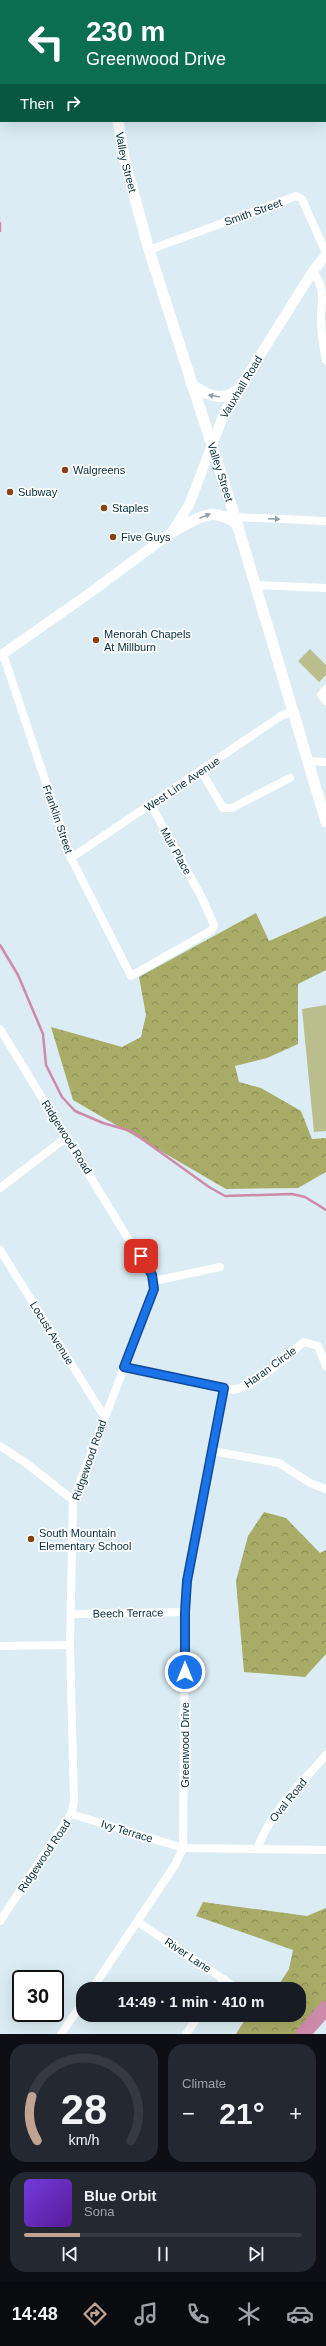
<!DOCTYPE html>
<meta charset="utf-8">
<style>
:root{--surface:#171b24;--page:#242831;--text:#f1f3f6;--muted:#9ea1a6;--line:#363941;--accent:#c0a390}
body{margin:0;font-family:Helvetica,sans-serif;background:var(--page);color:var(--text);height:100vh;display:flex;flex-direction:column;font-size:15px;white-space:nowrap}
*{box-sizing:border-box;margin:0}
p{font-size:13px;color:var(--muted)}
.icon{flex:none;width:22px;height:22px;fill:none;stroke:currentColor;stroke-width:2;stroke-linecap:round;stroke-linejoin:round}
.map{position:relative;height:2034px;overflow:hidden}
.drawer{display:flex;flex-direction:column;gap:10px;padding:10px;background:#0d0f14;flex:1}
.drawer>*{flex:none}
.top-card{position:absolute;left:0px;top:0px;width:326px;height:122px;box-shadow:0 4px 16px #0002;background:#0b6e4f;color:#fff;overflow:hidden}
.speed{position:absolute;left:12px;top:1970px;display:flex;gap:8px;font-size:20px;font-weight:700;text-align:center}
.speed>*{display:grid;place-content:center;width:52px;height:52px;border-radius:50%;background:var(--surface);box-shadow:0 4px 16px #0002;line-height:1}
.speed .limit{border:2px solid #111;border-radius:6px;background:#fff;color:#111}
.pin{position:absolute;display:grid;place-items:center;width:34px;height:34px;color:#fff;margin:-17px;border-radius:8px;box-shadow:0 2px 6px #0006}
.me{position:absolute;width:44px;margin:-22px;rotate:0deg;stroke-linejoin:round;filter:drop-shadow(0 0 3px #0008)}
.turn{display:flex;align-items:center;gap:14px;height:84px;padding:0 20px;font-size:18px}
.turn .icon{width:52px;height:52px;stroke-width:2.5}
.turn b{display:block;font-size:28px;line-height:34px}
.then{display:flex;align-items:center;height:38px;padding:0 20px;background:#0003;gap:8px;font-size:15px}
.big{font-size:30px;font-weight:800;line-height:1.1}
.drawer .tile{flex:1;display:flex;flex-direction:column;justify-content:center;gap:6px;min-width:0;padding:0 14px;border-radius:16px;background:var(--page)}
.drawer .dial{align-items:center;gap:0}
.dial svg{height:104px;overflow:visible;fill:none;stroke:var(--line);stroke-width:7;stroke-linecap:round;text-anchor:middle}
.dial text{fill:var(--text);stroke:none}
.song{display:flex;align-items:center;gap:12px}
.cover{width:48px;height:48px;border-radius:6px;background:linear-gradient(135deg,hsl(260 70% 55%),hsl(270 70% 35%))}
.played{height:4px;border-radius:2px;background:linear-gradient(90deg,var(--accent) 20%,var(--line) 20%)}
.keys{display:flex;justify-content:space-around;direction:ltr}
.heat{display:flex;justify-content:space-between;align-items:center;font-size:22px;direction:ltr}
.drawer .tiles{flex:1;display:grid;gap:10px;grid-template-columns:1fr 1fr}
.tile:last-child{grid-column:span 2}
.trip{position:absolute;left:76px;top:1982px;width:230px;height:40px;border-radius:16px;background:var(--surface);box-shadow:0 4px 16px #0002;font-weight:800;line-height:40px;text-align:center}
.dock{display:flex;height:64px;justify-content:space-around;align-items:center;background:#090b0e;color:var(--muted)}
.dock .icon{width:28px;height:28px}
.dock .selected{color:var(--accent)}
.dock b{font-size:18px;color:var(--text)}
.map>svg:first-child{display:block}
</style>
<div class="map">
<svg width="326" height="2034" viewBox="0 0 326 2034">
<defs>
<pattern id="forest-crowns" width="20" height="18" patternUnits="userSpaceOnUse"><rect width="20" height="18" fill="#a9ac67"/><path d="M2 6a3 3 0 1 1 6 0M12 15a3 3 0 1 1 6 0" fill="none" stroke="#878c56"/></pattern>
</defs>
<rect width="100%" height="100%" fill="#dbecf4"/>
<g fill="url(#forest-crowns)">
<polygon points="256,913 269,941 326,916 326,970 298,984 298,1044 267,1058 235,1066 239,1082 261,1088 301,1111 312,1139 326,1138 326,1172 298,1188 226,1189 73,1100 51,1027 122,1047 141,1037 146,1015 139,977"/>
<polygon points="264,1512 286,1518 320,1553 326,1550 326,1654 305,1677 244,1672 236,1581 248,1536"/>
<polygon points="203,1902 307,1916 326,1908 326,2012 308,2034 236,2034 248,2015 299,2015 299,1989 276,1989 289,1969 293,1950 196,1916"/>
</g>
<g fill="#babd8c">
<polygon points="310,649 326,665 326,675 319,682 298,661"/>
<polygon points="326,1005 326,1131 314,1132 302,1009"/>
</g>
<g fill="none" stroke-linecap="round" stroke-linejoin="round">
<g stroke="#ce8aa9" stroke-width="2.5">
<polyline points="0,223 0,231"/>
<polyline points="0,945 18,975 43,1034 46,1065 62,1097 75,1111 103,1123 131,1131 209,1187 225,1196 292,1194 305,1197 326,1210"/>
</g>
<polyline stroke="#ce8aa9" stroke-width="15" points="303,2034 326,2008"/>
<g stroke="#fff" stroke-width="8">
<polyline points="325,28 326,28"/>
<polyline points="149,250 296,196 302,199 326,253"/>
<path d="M 313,271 C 326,291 321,298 321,319 C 321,333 323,346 326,360"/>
<polyline points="235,517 326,521"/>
<polyline points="255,585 326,588"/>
<polyline points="3,654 71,858 131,976 212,930 214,925 201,896 151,805"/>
<polyline points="326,689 321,695 326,701"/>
<polyline points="308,761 326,762"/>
<polyline points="201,771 223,808 232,808 290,778"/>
<polyline points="71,858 281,716 292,711"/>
<polyline points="0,1029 154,1281 151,1298 73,1500 70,1645 74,1802 71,1814 0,1921"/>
<polyline points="0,1188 67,1137"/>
<polyline points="0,1250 104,1416"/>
<polyline points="154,1281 220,1267"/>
<path d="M 123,1367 L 233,1390 C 260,1384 282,1359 304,1342 L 318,1346 L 326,1366"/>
<polyline points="0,1446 26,1463 73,1500"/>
<polyline points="212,1451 279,1463 310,1483 326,1489"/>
<polyline points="72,1614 185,1612"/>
<polyline points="0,1646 70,1645"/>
<polyline points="71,1814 183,1848 326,1850"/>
<path d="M 257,1849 C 271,1811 300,1785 326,1755"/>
<polyline points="138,1922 238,1989"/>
<polyline points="92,1989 175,1865 183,1848 185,1612 187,1581 224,1388"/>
<polyline points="217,1989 224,1979"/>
<polyline points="61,2034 83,2002"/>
<polyline points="186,2034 199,2015"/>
</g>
<polyline stroke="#fff" stroke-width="10" points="0,656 94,590 172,532 189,505 225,411 313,271 326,255"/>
<g stroke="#fff" stroke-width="11">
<polyline points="94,0 94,1"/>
<path id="s1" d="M 118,121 L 124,158 L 149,250 L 235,517 L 326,822"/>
<path d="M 191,384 C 207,395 221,403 239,389"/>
<path d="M 172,532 C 198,519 211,504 238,525"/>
</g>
</g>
<defs><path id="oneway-solid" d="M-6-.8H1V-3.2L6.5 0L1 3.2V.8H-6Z"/></defs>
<g fill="#8ea0a8">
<use href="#oneway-solid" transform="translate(214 396) rotate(-170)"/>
<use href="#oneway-solid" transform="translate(205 516) rotate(-22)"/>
<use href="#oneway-solid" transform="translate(274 519) rotate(2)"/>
</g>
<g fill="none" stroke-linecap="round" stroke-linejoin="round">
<defs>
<polyline id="route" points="141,1256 152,1275 154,1289 124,1367 224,1388 187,1581 185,1612 185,1672"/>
</defs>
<use href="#route" stroke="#114b97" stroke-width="10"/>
<use href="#route" stroke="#1a73e8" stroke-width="7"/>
</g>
<g fill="#854213" stroke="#fff" stroke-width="1.5">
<circle cx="65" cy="470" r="4"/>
<circle cx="10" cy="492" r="4"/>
<circle cx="104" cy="508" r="4"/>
<circle cx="113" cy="537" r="4"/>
<circle cx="96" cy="640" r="4"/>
<circle cx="31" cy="1539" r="4"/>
</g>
<g text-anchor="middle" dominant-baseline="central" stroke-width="3.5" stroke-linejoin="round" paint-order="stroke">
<g font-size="11" fill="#032d3e" stroke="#fff">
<text stroke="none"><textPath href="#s1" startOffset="42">Valley Street</textPath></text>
<text transform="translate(253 212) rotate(-20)">Smith Street</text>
<text transform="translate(241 387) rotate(-59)">Vauxhall Road</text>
<text stroke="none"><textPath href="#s1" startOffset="366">Valley Street</textPath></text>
<text transform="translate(182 784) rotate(-34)">West Line Avenue</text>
<text transform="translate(58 819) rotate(71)">Franklin Street</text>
<text transform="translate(176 851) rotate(61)">Muir Place</text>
<text transform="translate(67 1137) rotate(58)">Ridgewood Road</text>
<text transform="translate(52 1333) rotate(58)">Locust Avenue</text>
<text transform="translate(270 1367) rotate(-36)">Haran Circle</text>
<text transform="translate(89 1460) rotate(-71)">Ridgewood Road</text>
<text transform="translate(128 1613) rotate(-1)">Beech Terrace</text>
<text transform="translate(185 1745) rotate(-90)">Greenwood Drive</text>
<text transform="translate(288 1800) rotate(-51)">Oval Road</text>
<text transform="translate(127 1831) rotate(17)">Ivy Terrace</text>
<text transform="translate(44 1856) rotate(-56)">Ridgewood Road</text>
<text transform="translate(188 1955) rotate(34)">River Lane</text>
</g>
<g font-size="11" fill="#032d3e" stroke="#fff" text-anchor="start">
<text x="73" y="470">Walgreens</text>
<text x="18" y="492">Subway</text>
<text x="112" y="508">Staples</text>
<text x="121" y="537">Five Guys</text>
<text x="104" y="634">Menorah Chapels<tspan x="104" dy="13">At Millburn</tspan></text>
<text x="39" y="1533">South Mountain<tspan x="39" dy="13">Elementary School</tspan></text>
</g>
</g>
</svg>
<div class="speed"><div class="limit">30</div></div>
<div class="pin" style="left:141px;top:1256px;background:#d93025"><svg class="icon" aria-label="arrive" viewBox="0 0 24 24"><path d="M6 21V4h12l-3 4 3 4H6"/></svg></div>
<svg class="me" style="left:185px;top:1672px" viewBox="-20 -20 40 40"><circle r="17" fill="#1a73e8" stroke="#fff" stroke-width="3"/><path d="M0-11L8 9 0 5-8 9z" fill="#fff"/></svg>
<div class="trip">14:49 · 1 min · 410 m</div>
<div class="top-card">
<div class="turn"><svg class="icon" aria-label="left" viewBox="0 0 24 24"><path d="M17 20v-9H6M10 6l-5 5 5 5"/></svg><div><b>230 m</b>Greenwood Drive</div></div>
<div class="then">Then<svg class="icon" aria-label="right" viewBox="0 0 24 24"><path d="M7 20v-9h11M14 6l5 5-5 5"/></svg></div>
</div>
</div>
<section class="drawer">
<div class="tiles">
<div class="tile dial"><svg viewBox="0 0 100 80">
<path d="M14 69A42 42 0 1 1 86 69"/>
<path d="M14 69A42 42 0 0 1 10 35" stroke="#c0a390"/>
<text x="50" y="56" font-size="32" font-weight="700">28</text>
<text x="50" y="72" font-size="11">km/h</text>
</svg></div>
<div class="tile"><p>Climate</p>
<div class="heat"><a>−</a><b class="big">21°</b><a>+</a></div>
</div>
<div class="tile">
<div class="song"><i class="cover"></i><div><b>Blue Orbit</b><p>Sona</p></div></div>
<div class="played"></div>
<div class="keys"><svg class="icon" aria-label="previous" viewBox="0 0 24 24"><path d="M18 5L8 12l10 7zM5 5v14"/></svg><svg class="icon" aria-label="pause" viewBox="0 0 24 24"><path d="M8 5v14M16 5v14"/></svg><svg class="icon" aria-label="next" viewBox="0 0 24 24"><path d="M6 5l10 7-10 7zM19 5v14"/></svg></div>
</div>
</div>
</section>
<nav class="dock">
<b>14:48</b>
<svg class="icon selected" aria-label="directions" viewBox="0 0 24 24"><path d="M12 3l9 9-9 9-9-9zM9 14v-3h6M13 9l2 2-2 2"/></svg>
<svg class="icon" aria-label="music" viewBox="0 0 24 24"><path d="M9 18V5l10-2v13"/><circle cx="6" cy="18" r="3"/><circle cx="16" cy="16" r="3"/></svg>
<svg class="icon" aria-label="phone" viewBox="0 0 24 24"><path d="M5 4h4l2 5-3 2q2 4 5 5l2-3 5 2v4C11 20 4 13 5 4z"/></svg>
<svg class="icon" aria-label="climate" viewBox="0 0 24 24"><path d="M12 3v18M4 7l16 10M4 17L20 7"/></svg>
<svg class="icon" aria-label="car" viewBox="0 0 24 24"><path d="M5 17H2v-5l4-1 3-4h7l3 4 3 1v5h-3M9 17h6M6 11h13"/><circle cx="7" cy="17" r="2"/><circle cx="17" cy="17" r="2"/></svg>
</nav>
